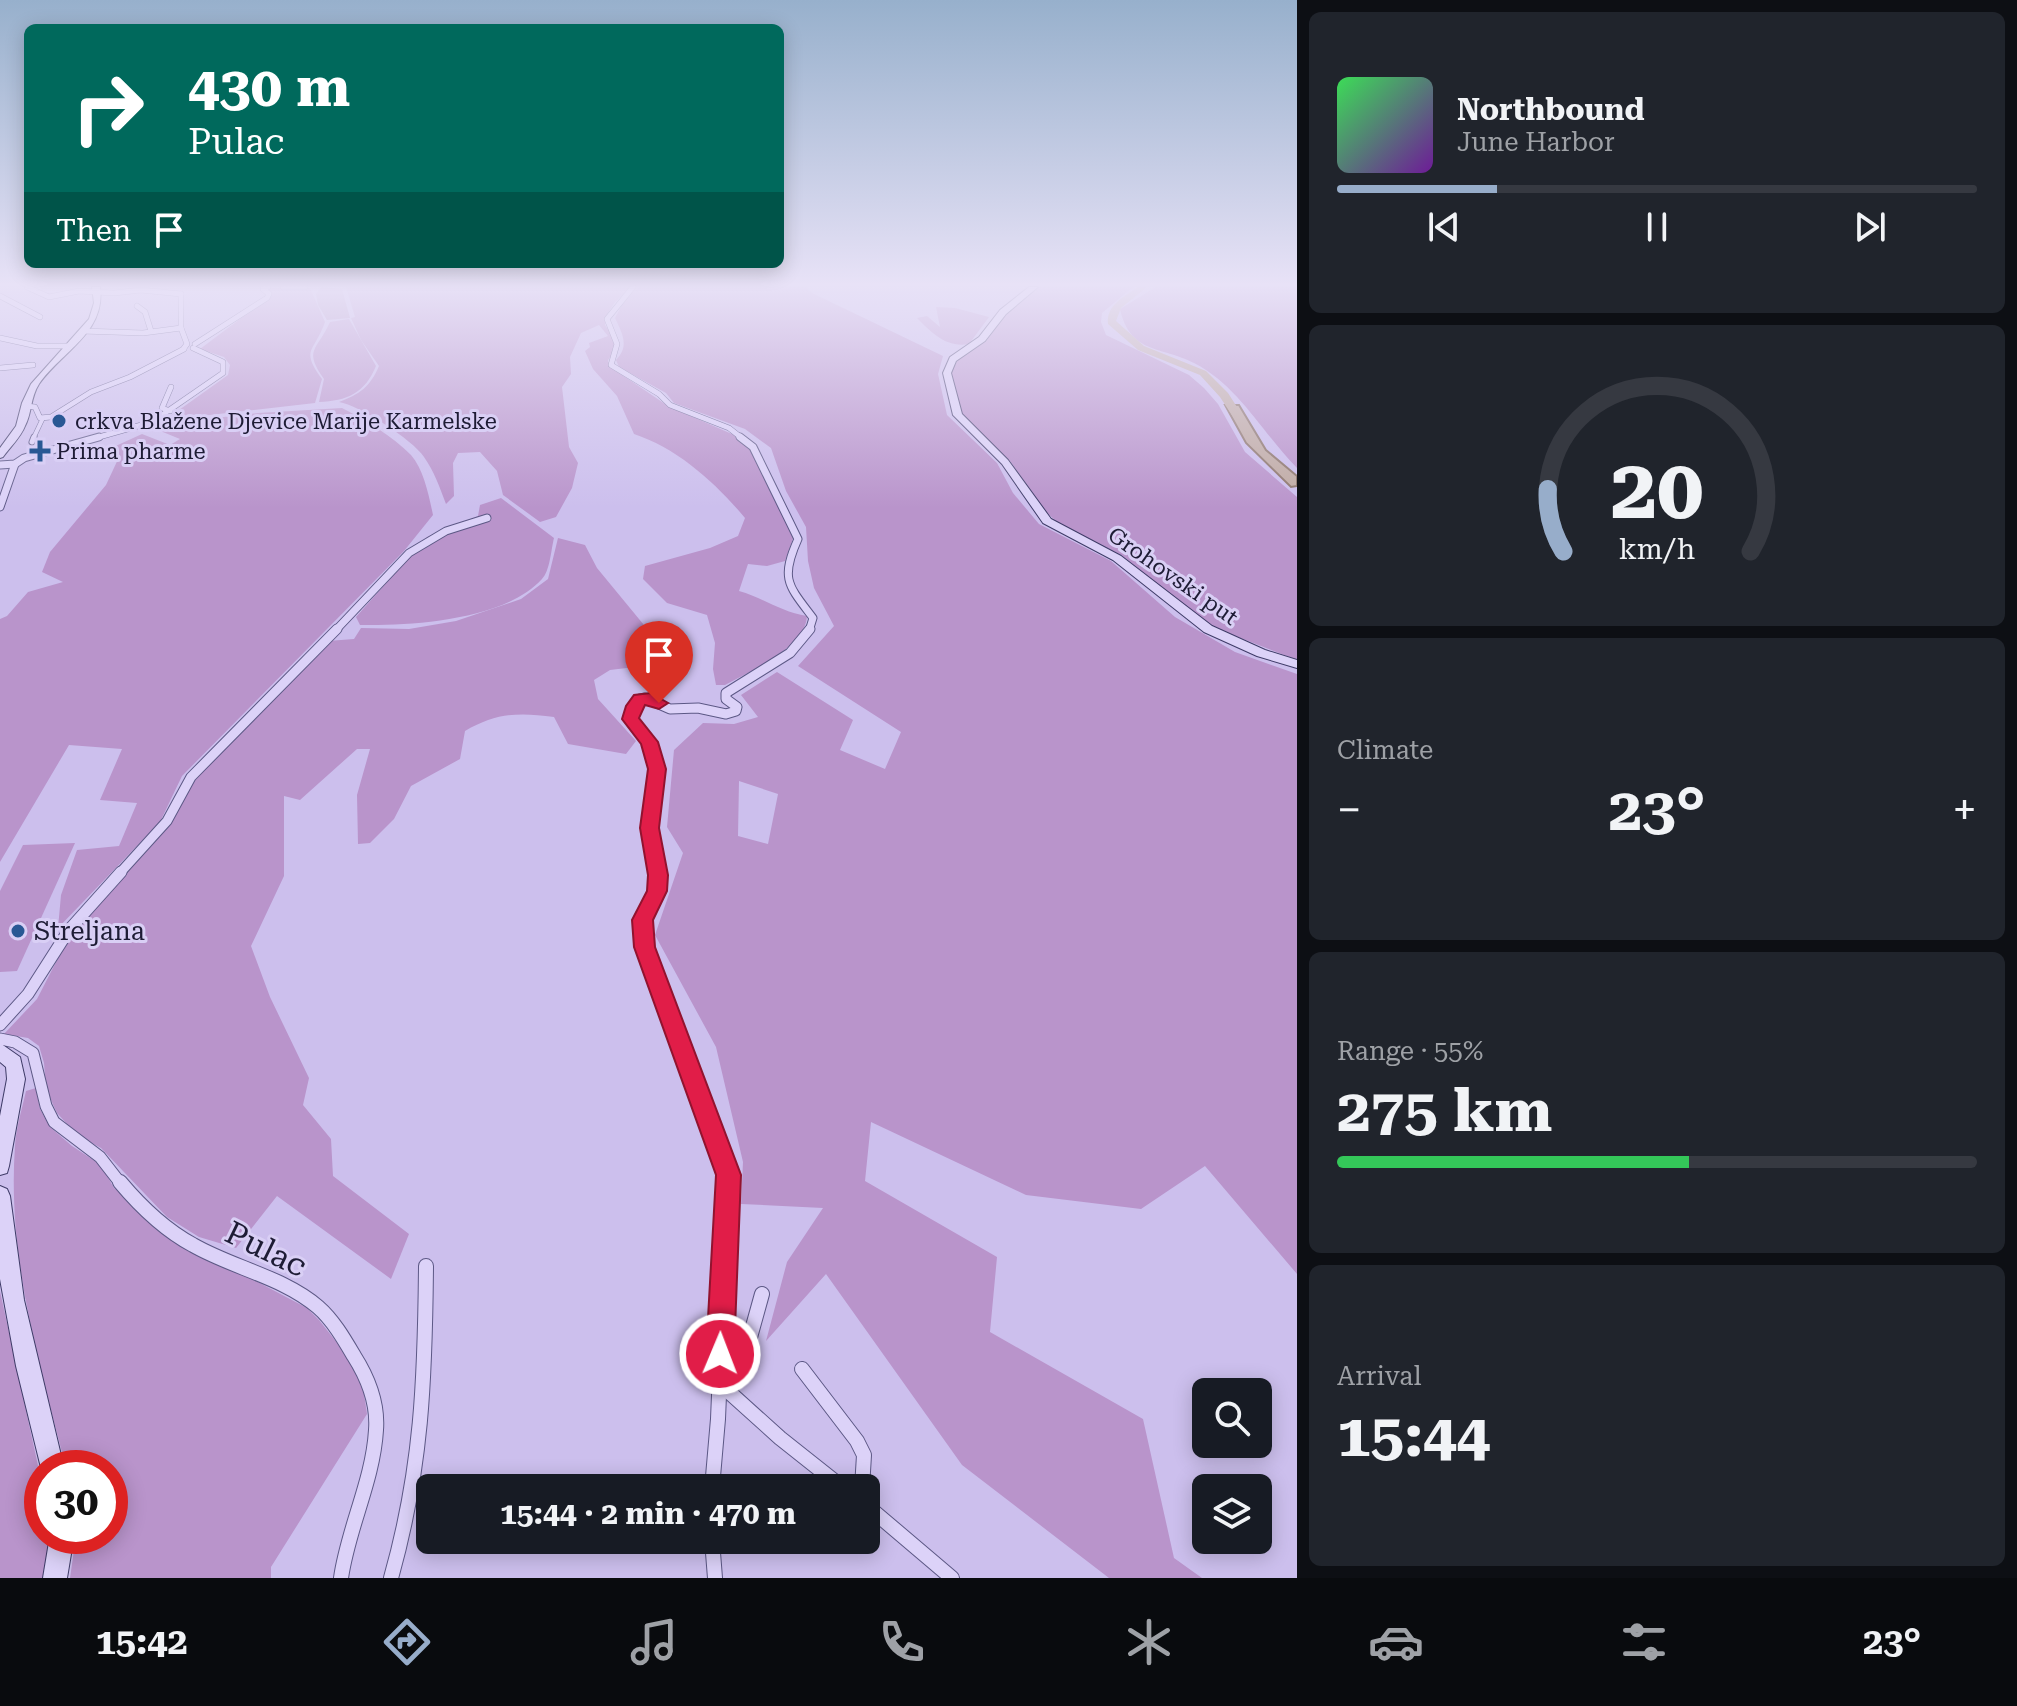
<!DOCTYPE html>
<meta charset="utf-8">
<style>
:root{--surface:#171b24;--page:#20242c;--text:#f1f3f6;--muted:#9ea1a6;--line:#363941;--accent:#97adca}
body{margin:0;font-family:"Roboto Serif",serif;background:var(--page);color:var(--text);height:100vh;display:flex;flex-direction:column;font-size:30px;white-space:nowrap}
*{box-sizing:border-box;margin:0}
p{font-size:26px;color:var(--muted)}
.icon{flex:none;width:44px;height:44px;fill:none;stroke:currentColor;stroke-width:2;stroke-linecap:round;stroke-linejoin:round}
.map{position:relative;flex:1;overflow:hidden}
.details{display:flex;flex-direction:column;gap:12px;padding:12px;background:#0d0f14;width:720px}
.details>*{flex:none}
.guide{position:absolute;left:24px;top:24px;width:760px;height:244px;border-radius:12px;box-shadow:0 4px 20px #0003;background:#00695c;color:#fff;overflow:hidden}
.tools{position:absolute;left:1192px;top:1378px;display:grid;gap:16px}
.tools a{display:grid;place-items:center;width:80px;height:80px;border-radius:12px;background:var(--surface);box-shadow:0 4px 20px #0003;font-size:40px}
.speed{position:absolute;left:24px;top:1450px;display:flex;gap:16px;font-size:40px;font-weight:700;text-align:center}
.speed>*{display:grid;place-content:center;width:104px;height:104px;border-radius:50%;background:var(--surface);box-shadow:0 4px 20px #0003;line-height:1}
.speed .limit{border:12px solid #d22;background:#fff;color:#111}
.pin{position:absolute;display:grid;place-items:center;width:68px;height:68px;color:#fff;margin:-82px -34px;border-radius:50% 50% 50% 0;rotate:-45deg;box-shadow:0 0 8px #0007}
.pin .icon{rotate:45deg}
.me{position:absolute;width:88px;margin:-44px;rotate:1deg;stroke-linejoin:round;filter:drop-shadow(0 0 6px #0008)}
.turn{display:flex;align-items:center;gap:28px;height:168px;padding:0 32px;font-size:36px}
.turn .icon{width:104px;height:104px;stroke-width:2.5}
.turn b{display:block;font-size:56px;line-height:68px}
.then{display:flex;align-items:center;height:76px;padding:0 32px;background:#0003;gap:16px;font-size:30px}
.big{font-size:60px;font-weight:700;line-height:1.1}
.details .widget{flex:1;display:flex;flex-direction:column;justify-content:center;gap:12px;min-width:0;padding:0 28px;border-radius:12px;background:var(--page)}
.details .dial{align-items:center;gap:0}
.dial svg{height:208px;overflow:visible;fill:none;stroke:var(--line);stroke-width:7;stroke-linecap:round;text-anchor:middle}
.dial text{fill:var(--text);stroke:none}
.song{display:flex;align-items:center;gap:24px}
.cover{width:96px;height:96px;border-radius:12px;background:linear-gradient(135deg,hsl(130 70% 55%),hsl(280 70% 35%))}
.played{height:8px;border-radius:4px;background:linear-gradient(90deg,var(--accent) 25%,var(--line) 25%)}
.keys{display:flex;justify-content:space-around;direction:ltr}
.heat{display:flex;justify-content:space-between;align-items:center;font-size:44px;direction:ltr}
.charge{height:12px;border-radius:6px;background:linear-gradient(90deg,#34c759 55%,var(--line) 0)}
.trip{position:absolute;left:416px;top:1474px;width:464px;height:80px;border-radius:12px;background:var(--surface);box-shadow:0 4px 20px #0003;font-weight:700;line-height:80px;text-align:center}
.dock{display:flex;height:128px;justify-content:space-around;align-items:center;background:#090b0e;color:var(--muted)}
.dock .icon{width:56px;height:56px}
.dock .active{color:var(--accent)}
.dock b{font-size:36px;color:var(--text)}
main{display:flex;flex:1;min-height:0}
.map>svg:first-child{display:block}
</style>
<main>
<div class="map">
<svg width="1297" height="1578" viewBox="0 0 1297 1578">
<rect width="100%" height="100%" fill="#ccbfed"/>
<g fill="#b994cb" fill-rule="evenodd">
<path d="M 346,287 L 631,287 L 615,302 L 606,316 L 605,325 L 615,339 L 615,351 L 608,360 L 609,366 L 668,406 L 741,438 L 751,448 L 794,536 L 785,561 L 767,566 L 748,564 L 739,591 C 764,598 781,612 807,616 C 806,647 749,672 725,685 L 716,685 L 713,669 L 715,643 L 707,615 L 667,603 L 643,579 L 645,566 L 710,548 L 738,536 L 745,518 C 716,483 677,448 634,434 L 617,396 L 593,369 L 585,351 L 590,347 L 589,343 L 608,336 L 599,325 L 581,333 L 570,357 L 571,374 L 562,387 L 569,447 L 578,463 L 572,488 L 556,517 L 540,522 L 503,495 L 497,471 L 480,452 L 458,453 L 453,463 L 454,496 L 446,504 C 440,488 434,471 424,457 C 413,440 359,405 339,402 C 360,394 370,387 379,366 L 361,340 L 351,318 L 355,317 Z"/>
<path d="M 639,287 L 806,287 L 812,293 L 943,356 L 938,374 L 947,415 L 997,463 L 1013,493 L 1039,524 L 1111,561 L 1175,617 L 1235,652 L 1297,674 L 1297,1274 L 1205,1166 L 1141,1209 L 1026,1195 L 871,1122 L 865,1181 L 997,1257 L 990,1332 L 1143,1419 L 1174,1558 L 1202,1578 L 1109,1578 L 962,1465 L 826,1274 L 766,1341 L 787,1262 L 823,1208 L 741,1204 L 743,1162 L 716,1047 L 655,935 L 683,853 L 667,827 L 674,750 L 703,723 L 734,724 L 758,717 L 741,695 L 777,672 L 853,720 L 840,750 L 885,769 L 901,732 L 798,666 L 834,626 L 814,588 L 808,561 L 806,527 L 786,491 L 771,448 L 745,429 L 674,403 L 666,393 L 619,367 L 616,360 C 630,346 622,333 615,318 L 625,299 ZM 739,781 L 778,794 L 768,844 L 738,836 Z"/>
<polygon points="1038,287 1133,287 1102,313 1101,322 1106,335 1189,375 1204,388 1218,404 1245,452 1297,497 1297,660 1212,627 1121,555 1058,523 1045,511 1010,461 962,414 951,373 955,365 959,358 987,340 1007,313"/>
<path d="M 1156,287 L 1297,287 L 1297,468 C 1263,434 1239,386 1194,363 C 1161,346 1130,354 1120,309 Z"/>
<path d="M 269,288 L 310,288 L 325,322 C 314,353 300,349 322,379 L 315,403 L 165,420 L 228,375 L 230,365 L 224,357 L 200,349 L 268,298 L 265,290 Z"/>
<path d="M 936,307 L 955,308 L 989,317 L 969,344 C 946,348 932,333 917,318 L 927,316 L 940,327 Z"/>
<path d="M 349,319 L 376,366 C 365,393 347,401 319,402 L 324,379 C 303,349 317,351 330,322 Z"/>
<path d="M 342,408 C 366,420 392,436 411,455 C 424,470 429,496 433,515 L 404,551 L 182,776 L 160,822 L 58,928 L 61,895 L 77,850 L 119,846 L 137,803 L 100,800 L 122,749 L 69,745 L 0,862 L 0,619 L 7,616 L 28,592 L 63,582 L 42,572 L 50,552 L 106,485 L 120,455 L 109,449 L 142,434 L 170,445 L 180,439 L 153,428 L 164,424 L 258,413 Z"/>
<path d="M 501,498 L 554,538 C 551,550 550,571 542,579 C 505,620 412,626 360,625 L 356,617 L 427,537 L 478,516 L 480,505 Z"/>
<path d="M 558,538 L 585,545 L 597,568 L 653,636 L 651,665 L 610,670 L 594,680 L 598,699 L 636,741 L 626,754 L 568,744 L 554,717 C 518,712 496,713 465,731 L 460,759 L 411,786 L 394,819 L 370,843 L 358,844 L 357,795 L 370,749 L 357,749 L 300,800 L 284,796 L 284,876 L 251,946 L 270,997 L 309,1078 L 303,1105 L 331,1139 L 333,1176 L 409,1234 L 391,1279 L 277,1196 L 236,1248 L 199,1237 L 167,1217 L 101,1148 L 77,1135 L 57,1113 L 46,1089 L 44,1063 L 39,1046 L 28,1038 L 4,1034 L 37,999 L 72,931 L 169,823 L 196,777 L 281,693 L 328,641 L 354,639 L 361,628 L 409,629 L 456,621 L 521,599 L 548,579 Z"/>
<polygon points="75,843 17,971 0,972 0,891 23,845"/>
<path d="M 36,1088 L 40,1109 L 50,1127 L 72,1146 L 101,1165 L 114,1188 L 241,1273 L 307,1308 L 319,1320 L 346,1354 L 363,1387 L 367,1414 L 271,1567 L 271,1578 L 70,1578 L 76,1536 L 110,1536 L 110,1468 L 66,1468 C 39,1362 7,1257 15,1146 C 16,1128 22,1109 26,1091 Z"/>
<polygon points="0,1291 42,1484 42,1536 53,1536 45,1578 0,1578"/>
</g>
<polygon fill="#b193bf" points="321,287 342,289 350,318 327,320 318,305 316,294"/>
<polygon fill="#bfaaa2" stroke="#8c756a" stroke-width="2" points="1225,405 1239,405 1266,450 1297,476 1297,486 1291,487 1246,443"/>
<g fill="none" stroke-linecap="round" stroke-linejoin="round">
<path fill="#bfaaa2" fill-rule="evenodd" d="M 1138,287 L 1147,287 L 1121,308 L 1116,321 L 1144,346 L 1206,371 L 1228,393 L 1246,421 L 1245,423 L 1237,423 L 1220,397 L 1200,375 L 1138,350 L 1108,324 C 1106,305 1124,297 1138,287 Z"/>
<defs>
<polyline id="pedestrian-far1" points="33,439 43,418"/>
<polyline id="pedestrian" points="32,442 34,437"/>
<g id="minor-far4">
<polyline points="27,287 49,297 79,291 114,293 141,290 181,294"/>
<polyline points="283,287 305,287"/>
<polyline points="633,287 607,319 617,344 611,365 659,394 670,405 729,428 743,439"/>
<polyline points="181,294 181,328 187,344 184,348"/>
<polyline points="0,296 40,317"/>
<polyline points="137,306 145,312 151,331"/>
<polyline points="82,331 143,333 181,328"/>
<polyline points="0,338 37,346 67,346"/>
<polyline points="195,344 267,298 269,294 263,289 268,287"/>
<polyline points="0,368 33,365"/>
<polyline points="25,406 35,407 40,418 51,417 91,392 130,377 184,349"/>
<polyline points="170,411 162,408 171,387"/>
<polyline points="92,439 152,422 223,373 223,362 193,348"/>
</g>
<g id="minor-far3">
<path d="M 740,437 L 753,447 L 798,539 C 780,579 788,585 813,618 L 809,631"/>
<polyline points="0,465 15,464 24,458 99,437"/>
<polyline points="0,507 15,464"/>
<polyline points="335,631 409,553 446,531 487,518"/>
</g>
<g id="minor-far2">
<polyline points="119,874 167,821 191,777 337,629"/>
<polyline points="658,874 649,828 657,769 649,742 633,725 631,712 640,699 645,698 670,709 698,708 726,714 736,711 737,707 726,699 726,693 790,653 810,629"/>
</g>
<g id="minor-far1">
<polyline points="657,872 657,891 643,920 644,947 728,1175 728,1184"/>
<polyline points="0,1025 28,994 69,930 121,872"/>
<polyline points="0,1039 15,1042 33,1053 46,1106 54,1122 100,1157 121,1184"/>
</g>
<g id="minor">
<path d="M 120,1182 C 141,1207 165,1230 193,1245 C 233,1268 283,1277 318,1307 C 333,1320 344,1339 354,1356 C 368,1378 378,1404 376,1430 C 373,1481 348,1528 341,1578"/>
<polyline points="802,1369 857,1441 864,1455 862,1488"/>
<polyline points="719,1383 780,1438 843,1488"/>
<polyline points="727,1390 747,1348 762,1294"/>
<polyline points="712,1488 718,1419 728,1182"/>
<polyline points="866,1505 952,1578"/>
<polyline points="712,1540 715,1578"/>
<path d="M 391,1578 C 422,1468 425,1379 426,1266"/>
</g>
<g id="secondary">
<path d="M 92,287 L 100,287 C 106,333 62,351 39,384 C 30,398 32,413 25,426 C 21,437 10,447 3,457 L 0,458 L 0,448 L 16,426 L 22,403 L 31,384 L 89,319 L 94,303 Z"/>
<polygon points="1029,287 1038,287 1006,314 985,341 956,361 951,373 962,414 1008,460 1051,519 1121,556 1212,626 1265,650 1297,660 1297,668 1257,656 1204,632 1113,560 1043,523 1002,464 953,415 943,373 950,357 979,337 1000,310"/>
<polygon points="0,1043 20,1057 25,1079 9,1166 7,1173 0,1175 0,1116 7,1079 6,1067 0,1062"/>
<polygon points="0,1186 7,1189 10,1196 24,1300 64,1468 42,1468 42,1472 16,1366 0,1279"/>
<polygon points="50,1536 74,1536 67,1578 43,1578"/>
</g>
</defs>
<use href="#pedestrian-far1" stroke="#5c5885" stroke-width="5"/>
<use href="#pedestrian" stroke="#5c5885" stroke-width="7"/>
<use href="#minor-far4" stroke="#5c5885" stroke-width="6"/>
<use href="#minor-far3" stroke="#5c5885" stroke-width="9"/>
<use href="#minor-far2" stroke="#5c5885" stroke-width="11"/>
<use href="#minor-far1" stroke="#5c5885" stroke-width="13"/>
<use href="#minor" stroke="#5c5885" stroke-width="16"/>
<use href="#secondary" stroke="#3e3b67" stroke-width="2"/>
<use href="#pedestrian-far1" stroke="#dcd2f8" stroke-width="4"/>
<use href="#pedestrian" stroke="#dcd2f8" stroke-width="5"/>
<use href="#minor-far4" stroke="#dcd2f8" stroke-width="5"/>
<use href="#minor-far3" stroke="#dcd2f8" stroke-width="7"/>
<use href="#minor-far2" stroke="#dcd2f8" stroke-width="9"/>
<use href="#minor-far1" stroke="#dcd2f8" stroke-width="11"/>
<use href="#minor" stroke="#dcd2f8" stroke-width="14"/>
<use href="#secondary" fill="#dcd2f8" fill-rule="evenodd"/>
</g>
<linearGradient id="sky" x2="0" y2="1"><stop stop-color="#97b0cc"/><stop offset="0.56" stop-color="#e8e2f7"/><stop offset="1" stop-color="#e8e2f7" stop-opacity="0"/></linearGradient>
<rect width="1297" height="508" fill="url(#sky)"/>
<polygon fill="#e11d48" stroke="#92132f" stroke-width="2" points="651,693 668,703 659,709 645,705 639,718 658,742 666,769 659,828 668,875 667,891 653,920 655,947 741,1175 734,1354 730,1364 720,1368 710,1364 706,1354 716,1175 634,947 632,920 647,891 648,875 640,828 648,769 641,744 622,719 626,706 634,695"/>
<g fill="#295894" stroke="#d9cff5" stroke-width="3">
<circle cx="59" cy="421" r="8"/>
<path d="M36 439h8v8h8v8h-8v8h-8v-8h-8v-8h8z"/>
<circle cx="18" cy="931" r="8"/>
</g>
<g text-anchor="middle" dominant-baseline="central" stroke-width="6" stroke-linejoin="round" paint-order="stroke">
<g font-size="22" fill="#1e1c35" stroke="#d9cff5" text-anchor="start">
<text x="75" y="421">crkva Blažene Djevice Marije Karmelske</text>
<text x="56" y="451">Prima pharme</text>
</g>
<g font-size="22" fill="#1e1c35" stroke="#d9cff5">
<text transform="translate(1173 576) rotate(35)">Grohovski put</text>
</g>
<g font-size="26" fill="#1e1c35" stroke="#d9cff5" text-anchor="start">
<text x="34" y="931">Streljana</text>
</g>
<g font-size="32" fill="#1e1c35" stroke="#d9cff5">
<text transform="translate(266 1249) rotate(26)">Pulac</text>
</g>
</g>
</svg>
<div class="tools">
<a><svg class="icon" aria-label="search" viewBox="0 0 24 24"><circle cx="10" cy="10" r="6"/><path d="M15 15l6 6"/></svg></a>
<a><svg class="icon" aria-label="layers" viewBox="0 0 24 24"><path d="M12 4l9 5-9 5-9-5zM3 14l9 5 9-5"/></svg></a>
</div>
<div class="speed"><div class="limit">30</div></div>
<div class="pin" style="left:659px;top:703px;background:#d93025"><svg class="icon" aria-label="arrive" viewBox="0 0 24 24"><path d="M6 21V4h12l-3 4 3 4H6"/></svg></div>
<svg class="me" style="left:720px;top:1354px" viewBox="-20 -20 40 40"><circle r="17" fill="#e11d48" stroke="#fff" stroke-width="3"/><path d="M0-11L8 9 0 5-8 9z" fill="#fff"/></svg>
<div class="trip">15:44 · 2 min · 470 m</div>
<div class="guide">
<div class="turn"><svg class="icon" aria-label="right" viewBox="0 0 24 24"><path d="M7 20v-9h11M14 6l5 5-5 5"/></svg><div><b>430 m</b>Pulac</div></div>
<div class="then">Then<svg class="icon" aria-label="arrive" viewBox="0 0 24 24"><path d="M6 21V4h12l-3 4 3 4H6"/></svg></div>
</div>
</div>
<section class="details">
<div class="widget">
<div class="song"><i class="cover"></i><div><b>Northbound</b><p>June Harbor</p></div></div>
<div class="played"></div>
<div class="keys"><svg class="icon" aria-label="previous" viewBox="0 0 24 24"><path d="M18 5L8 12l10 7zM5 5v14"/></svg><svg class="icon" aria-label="pause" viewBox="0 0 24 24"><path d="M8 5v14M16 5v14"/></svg><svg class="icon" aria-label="next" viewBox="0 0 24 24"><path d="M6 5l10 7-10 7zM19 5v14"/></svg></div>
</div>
<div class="widget dial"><svg viewBox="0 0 100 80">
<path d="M14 69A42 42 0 1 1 86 69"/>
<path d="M14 69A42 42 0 0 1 8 45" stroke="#97adca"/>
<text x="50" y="56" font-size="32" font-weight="700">20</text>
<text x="50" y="72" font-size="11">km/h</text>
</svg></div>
<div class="widget"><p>Climate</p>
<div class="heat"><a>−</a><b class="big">23°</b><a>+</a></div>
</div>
<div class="widget"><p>Range · 55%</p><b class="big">275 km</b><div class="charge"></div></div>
<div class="widget"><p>Arrival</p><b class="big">15:44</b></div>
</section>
</main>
<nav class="dock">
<b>15:42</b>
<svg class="icon active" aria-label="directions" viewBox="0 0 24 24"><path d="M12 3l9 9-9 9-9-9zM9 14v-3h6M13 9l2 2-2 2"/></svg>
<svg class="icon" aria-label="music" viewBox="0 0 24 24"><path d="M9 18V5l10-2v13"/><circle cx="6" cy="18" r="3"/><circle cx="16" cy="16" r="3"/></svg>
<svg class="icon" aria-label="phone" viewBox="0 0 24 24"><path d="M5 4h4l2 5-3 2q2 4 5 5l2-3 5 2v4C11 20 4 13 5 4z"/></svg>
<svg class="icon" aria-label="climate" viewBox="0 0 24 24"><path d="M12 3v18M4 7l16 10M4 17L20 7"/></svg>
<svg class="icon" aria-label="car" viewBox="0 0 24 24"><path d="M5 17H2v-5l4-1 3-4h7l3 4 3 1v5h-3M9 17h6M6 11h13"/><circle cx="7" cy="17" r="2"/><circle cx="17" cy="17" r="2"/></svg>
<svg class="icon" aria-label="filters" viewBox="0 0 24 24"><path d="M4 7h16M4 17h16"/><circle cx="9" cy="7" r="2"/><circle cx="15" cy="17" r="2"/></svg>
<b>23°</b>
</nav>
